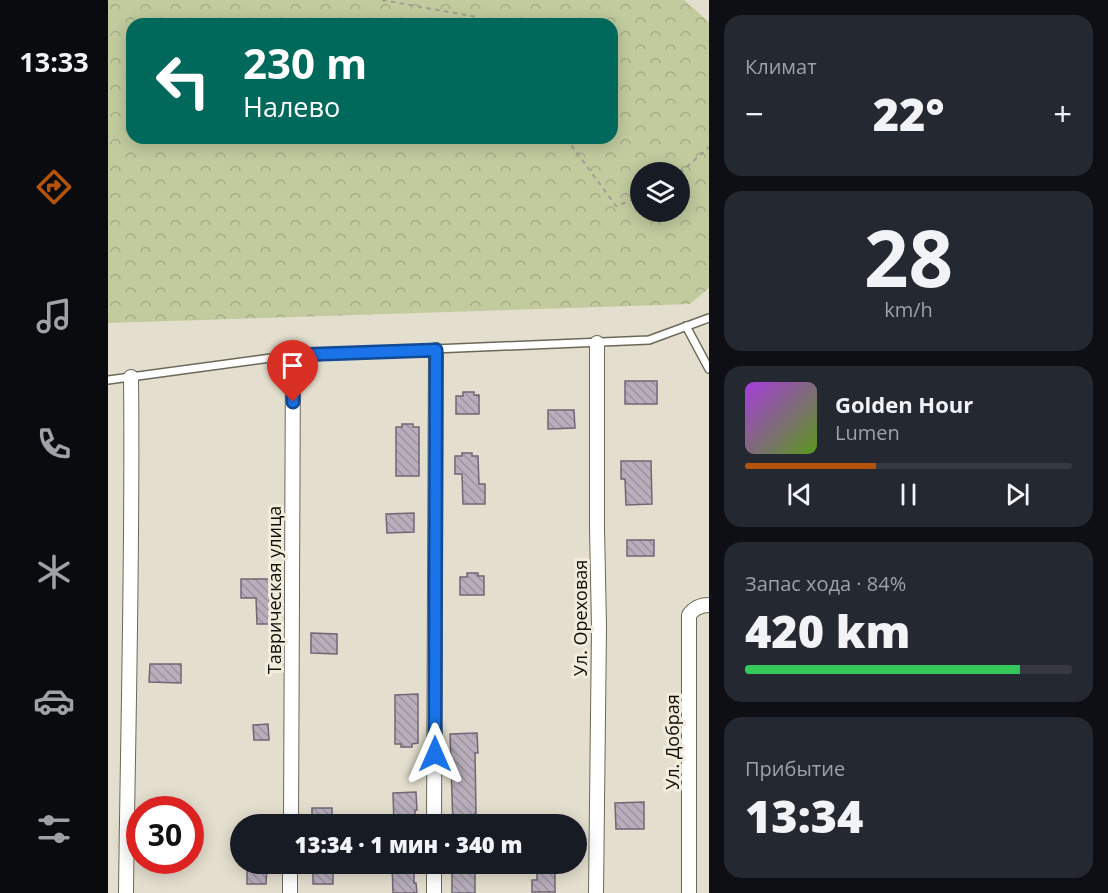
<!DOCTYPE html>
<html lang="ru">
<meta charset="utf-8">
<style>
:root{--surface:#171b24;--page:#242831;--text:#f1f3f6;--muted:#9ea1a6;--line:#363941;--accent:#b45309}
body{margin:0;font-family:"Open Sans",sans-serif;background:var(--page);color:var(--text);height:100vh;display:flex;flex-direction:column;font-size:22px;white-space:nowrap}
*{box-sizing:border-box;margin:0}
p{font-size:20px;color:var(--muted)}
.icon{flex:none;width:33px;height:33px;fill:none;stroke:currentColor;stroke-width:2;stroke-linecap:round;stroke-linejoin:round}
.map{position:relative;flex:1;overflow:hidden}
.details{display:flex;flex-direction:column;gap:15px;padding:15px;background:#0d0f14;width:399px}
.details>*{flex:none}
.top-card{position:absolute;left:18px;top:18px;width:492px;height:126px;border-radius:18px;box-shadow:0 3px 15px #0003;background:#00695c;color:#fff;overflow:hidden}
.controls{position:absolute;left:522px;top:162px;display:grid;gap:12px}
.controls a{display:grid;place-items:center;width:60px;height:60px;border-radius:50%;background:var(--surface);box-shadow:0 3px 15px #0003;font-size:30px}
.speed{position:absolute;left:18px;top:796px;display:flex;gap:12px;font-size:30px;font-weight:700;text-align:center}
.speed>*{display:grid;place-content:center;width:78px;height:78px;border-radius:50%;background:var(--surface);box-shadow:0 3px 15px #0003;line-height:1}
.speed .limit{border:9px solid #d22;background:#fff;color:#111}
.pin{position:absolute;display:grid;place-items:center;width:51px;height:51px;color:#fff;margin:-62px -26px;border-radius:50% 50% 50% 0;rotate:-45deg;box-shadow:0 0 6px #0007}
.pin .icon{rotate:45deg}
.me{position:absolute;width:66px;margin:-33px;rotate:0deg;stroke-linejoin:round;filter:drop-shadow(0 0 4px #0008)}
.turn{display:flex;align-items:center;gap:21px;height:126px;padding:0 18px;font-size:27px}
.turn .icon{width:78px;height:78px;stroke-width:2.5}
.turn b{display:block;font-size:42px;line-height:51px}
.big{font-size:45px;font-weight:800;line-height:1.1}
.details .widget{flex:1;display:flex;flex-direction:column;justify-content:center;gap:9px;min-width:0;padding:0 21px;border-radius:18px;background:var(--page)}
.details .dial{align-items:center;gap:0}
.dial b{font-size:78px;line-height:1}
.song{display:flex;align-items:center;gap:18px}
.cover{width:72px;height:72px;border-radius:9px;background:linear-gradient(135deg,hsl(280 70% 55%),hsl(90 70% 35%))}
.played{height:6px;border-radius:3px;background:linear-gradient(90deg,var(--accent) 40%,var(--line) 40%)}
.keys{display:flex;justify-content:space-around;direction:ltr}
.heat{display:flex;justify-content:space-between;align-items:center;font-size:33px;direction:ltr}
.charge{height:9px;border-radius:4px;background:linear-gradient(90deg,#34c759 84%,var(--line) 0)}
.trip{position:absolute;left:122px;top:814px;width:357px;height:60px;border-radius:30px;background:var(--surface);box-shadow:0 3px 15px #0003;font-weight:800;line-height:60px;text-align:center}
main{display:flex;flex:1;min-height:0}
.tab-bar{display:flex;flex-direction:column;width:108px;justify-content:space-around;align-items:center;background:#090b0e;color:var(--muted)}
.tab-bar .icon{width:42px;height:42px}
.tab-bar .selected{color:var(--accent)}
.tab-bar b{font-size:27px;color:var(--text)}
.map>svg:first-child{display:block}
</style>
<main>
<nav class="tab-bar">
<b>13:33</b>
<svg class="icon selected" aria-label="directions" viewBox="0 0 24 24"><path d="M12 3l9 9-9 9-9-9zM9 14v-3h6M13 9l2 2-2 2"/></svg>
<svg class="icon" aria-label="music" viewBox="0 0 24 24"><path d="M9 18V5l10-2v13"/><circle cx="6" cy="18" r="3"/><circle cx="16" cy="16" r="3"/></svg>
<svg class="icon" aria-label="phone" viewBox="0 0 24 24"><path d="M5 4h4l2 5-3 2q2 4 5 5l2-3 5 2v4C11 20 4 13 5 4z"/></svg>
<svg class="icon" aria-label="climate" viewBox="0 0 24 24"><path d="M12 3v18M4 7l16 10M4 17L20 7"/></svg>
<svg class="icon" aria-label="car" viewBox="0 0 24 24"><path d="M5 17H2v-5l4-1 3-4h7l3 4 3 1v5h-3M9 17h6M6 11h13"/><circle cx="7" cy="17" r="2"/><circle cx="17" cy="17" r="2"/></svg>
<svg class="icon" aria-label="filters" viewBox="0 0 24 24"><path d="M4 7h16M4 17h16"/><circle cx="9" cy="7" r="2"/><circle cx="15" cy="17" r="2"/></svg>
</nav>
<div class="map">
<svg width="601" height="893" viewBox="0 0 601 893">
<defs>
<pattern id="forest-crowns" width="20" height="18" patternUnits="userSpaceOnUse" patternTransform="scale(1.5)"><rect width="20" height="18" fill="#c1cb9e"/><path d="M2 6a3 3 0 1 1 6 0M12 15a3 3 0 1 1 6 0" fill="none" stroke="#a5ad87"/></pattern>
<pattern id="building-back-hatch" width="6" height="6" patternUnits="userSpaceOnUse" patternTransform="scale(1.5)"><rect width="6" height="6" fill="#b8aebc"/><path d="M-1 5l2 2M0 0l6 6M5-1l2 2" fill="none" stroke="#9d94a0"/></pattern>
</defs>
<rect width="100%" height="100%" fill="#e4dece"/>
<path fill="url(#forest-crowns)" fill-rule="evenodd" d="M 0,0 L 576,0 L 601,22 L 601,288 L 582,304 L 0,323 ZM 24,24 L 504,24 L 504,138 L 24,138 ZM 532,172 L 572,172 L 572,212 L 532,212 Z"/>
<g fill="url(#building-back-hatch)" stroke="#706774" stroke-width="1.5">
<rect x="517" y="381" width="32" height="23"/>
<polygon points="355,392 366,392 366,395 371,395 371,414 348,414 348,396 355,396"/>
<polygon points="440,410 466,410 467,428 440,429"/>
<polygon points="294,424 305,424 305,427 311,427 311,476 288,476 288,427 294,427"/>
<polygon points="354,453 364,453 364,456 370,456 371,484 377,484 377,504 355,504 354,474 347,474 347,456 354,456"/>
<polygon points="513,461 543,461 544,504 518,505 517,479 513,479"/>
<polygon points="306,513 306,532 279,533 278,514"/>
<rect x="519" y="540" width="27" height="16"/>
<polygon points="359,573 370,573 370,576 376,576 376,595 352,595 352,577 359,577"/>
<polygon points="133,579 163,579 164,624 149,624 148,598 133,598"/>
<polygon points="203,633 229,634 229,654 203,653"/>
<polygon points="42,664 73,664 73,683 41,682"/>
<polygon points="310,694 310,743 304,744 304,747 293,747 293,744 287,744 287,695"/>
<polygon points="160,724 161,740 146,740 145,725"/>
<polygon points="369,733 370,753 367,753 368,813 367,813 367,825 345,825 342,734"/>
<polygon points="308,792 309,810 307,810 307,825 286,825 285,793"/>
<polygon points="536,802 536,829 508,829 507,803"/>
<rect x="204" y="808" width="20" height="17"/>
<polygon points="284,864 306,864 306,883 308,883 309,893 285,893"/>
<rect x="344" y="864" width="23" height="29"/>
<polygon points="139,866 159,866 158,884 139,884"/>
<rect x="205" y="866" width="20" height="18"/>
<polygon points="429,868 447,868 447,892 424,892 424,880 429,880"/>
</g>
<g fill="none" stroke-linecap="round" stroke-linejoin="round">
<defs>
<g id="service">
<polyline points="578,326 601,369"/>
<polyline points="0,380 185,355 541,340 601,318"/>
</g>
<g id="minor">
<polyline points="183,825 185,355"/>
<polyline points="326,825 328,350"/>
<path d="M 18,893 C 20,721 25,549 23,377"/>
<polyline points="182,893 182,864"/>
<polyline points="326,893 326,864"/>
<polyline points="488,893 491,627 489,528 489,343"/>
<path d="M 581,893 L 581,615 C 586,608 593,605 601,605"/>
</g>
</defs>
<use href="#service" stroke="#6c6859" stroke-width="10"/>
<use href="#minor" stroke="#6c6859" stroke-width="16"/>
<g stroke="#a39e92" stroke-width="2" stroke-dasharray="4.5 4.5" stroke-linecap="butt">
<polyline points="274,0 369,17 374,24"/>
<polyline points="458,138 508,206 532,197"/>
<polyline points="572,173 601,147"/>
</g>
<use href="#service" stroke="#fff" stroke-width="7"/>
<use href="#minor" stroke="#fff" stroke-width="14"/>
</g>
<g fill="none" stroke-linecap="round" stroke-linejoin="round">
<defs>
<polyline id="route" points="185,402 185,355 328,350 327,754"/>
</defs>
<use href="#route" stroke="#114b97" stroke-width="15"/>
<use href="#route" stroke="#1a73e8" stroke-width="10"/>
</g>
<g text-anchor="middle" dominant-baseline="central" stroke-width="6" stroke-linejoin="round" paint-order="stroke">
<g font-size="18" fill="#100e09" stroke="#f1ecdb">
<text transform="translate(166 590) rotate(-90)">Таврическая улица</text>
<text transform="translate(472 618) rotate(-90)">Ул. Ореховая</text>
<text transform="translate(564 742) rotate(-90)">Ул. Добрая</text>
</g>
</g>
</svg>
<div class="controls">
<a><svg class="icon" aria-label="layers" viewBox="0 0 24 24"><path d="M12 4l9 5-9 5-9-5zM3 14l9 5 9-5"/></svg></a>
</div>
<div class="speed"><div class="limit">30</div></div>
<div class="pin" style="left:185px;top:402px;background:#d93025"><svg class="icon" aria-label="arrive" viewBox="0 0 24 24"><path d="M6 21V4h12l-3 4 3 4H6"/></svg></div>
<svg class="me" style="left:327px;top:754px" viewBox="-20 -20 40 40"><path d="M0-17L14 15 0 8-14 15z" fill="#1a73e8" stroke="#fff" stroke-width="4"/></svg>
<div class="trip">13:34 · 1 мин · 340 m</div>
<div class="top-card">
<div class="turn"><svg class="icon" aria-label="left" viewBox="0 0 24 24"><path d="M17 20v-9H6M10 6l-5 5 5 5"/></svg><div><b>230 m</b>Налево</div></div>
</div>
</div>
<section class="details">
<div class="widget"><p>Климат</p>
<div class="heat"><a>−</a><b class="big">22°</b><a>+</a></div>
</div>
<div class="widget dial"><b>28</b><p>km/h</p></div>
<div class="widget">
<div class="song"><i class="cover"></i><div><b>Golden Hour</b><p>Lumen</p></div></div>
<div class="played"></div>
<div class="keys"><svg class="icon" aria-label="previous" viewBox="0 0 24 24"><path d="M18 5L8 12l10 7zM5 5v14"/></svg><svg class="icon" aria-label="pause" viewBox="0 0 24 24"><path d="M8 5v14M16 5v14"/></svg><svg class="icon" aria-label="next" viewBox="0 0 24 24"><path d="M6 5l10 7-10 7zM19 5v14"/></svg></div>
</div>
<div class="widget"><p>Запас хода · 84%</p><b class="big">420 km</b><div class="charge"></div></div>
<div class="widget"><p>Прибытие</p><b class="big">13:34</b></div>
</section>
</main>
